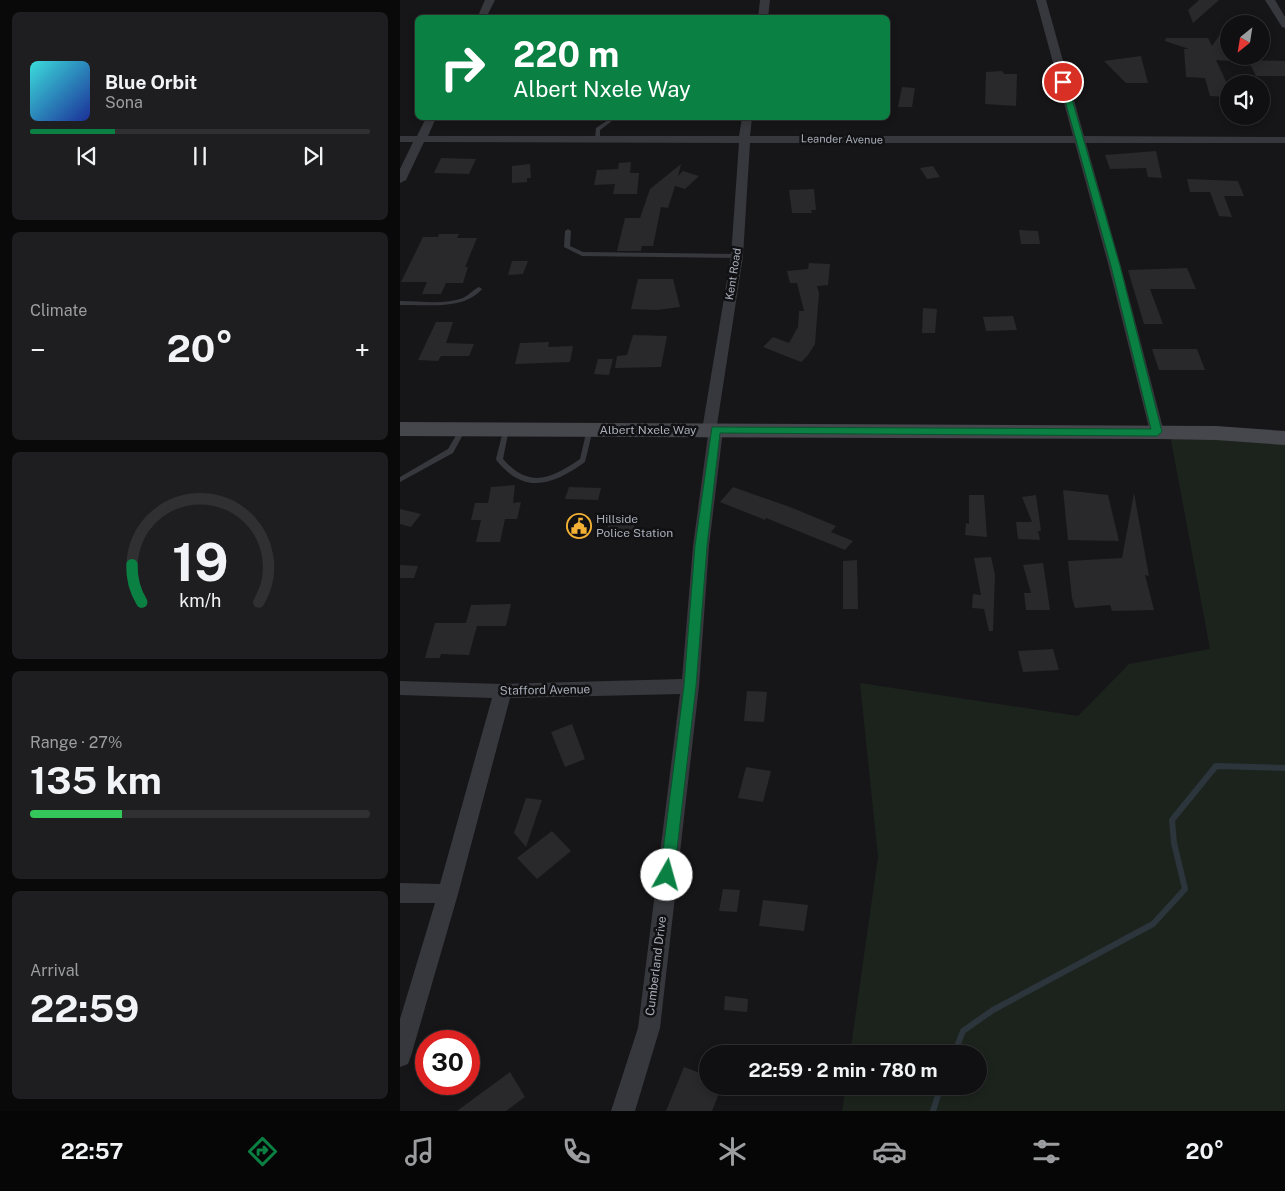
<!DOCTYPE html>
<meta charset="utf-8">
<style>
:root{--surface:#101012;--page:#1e1e20;--text:#f1f3f6;--muted:#9c9d9f;--line:#303032;--accent:#0b8043}
body{margin:0;font-family:"Public Sans",sans-serif;background:var(--page);color:var(--text);height:100vh;display:flex;flex-direction:column;font-size:19px;white-space:nowrap}
*{box-sizing:border-box;margin:0}
p{font-size:16px;color:var(--muted)}
.icon{flex:none;width:28px;height:28px;fill:none;stroke:currentColor;stroke-width:2;stroke-linecap:round;stroke-linejoin:round}
.map{position:relative;flex:1;overflow:hidden}
.details{display:flex;flex-direction:column;gap:12px;padding:12px;background:#09090a;width:400px}
.details>*{flex:none}
.banner{position:absolute;left:15px;top:15px;width:475px;height:105px;border-radius:8px;box-shadow:0 2px 8px #0003,0 0 0 1px var(--line);background:#0b8043;color:#fff;overflow:hidden}
.needle{width:32px;rotate:210deg}
.fabs{position:absolute;left:820px;top:15px;display:grid;gap:10px}
.fabs a{display:grid;place-items:center;width:50px;height:50px;border-radius:50%;background:var(--surface);box-shadow:0 2px 8px #0003,0 0 0 1px var(--line);font-size:25px}
.speed{position:absolute;left:15px;top:1030px;display:flex;gap:10px;font-size:25px;font-weight:700;text-align:center}
.speed>*{display:grid;place-content:center;width:65px;height:65px;border-radius:50%;background:var(--surface);box-shadow:0 2px 8px #0003,0 0 0 1px var(--line);line-height:1}
.speed .limit{border:8px solid #d22;background:#fff;color:#111}
.pin{position:absolute;display:grid;place-items:center;width:42px;height:42px;color:#fff;margin:-21px;border:2px solid #fff;border-radius:50%;box-shadow:0 1px 5px #0007}
.me{position:absolute;width:55px;margin:-28px;rotate:7deg;stroke-linejoin:round;filter:drop-shadow(0 0 4px #0008)}
.turn{display:flex;align-items:center;gap:18px;height:105px;padding:0 15px;font-size:22px}
.turn .icon{width:65px;height:65px;stroke-width:2.5}
.turn b{display:block;font-size:35px;line-height:42px}
.big{font-size:38px;font-weight:700;line-height:1.1}
.details .widget{flex:1;display:flex;flex-direction:column;justify-content:center;gap:8px;min-width:0;padding:0 18px;border-radius:8px;background:var(--page)}
.details .dial{align-items:center;gap:0}
.dial svg{height:130px;overflow:visible;fill:none;stroke:var(--line);stroke-width:7;stroke-linecap:round;text-anchor:middle}
.dial text{fill:var(--text);stroke:none}
.song{display:flex;align-items:center;gap:15px}
.cover{width:60px;height:60px;border-radius:8px;background:linear-gradient(135deg,hsl(180 70% 55%),hsl(230 70% 35%))}
.played{height:5px;border-radius:2px;background:linear-gradient(90deg,var(--accent) 25%,var(--line) 25%)}
.keys{display:flex;justify-content:space-around;direction:ltr}
.heat{display:flex;justify-content:space-between;align-items:center;font-size:28px;direction:ltr}
.charge{height:8px;border-radius:4px;background:linear-gradient(90deg,#34c759 27%,var(--line) 0)}
.trip{position:absolute;left:299px;top:1045px;width:288px;height:50px;border-radius:25px;background:var(--surface);box-shadow:0 2px 8px #0003,0 0 0 1px var(--line);font-weight:700;line-height:50px;text-align:center}
.dock{display:flex;height:80px;justify-content:space-around;align-items:center;background:#060607;color:var(--muted)}
.dock .icon{width:35px;height:35px}
.dock .active{color:var(--accent)}
.dock b{font-size:22px;color:var(--text)}
main{display:flex;flex:1;min-height:0}
.map>svg:first-child{display:block}
</style>
<main>
<section class="details">
<div class="widget">
<div class="song"><i class="cover"></i><div><b>Blue Orbit</b><p>Sona</p></div></div>
<div class="played"></div>
<div class="keys"><svg class="icon" aria-label="previous" viewBox="0 0 24 24"><path d="M18 5L8 12l10 7zM5 5v14"/></svg><svg class="icon" aria-label="pause" viewBox="0 0 24 24"><path d="M8 5v14M16 5v14"/></svg><svg class="icon" aria-label="next" viewBox="0 0 24 24"><path d="M6 5l10 7-10 7zM19 5v14"/></svg></div>
</div>
<div class="widget"><p>Climate</p>
<div class="heat"><a>−</a><b class="big">20°</b><a>+</a></div>
</div>
<div class="widget dial"><svg viewBox="0 0 100 80">
<path d="M14 69A42 42 0 1 1 86 69"/>
<path d="M14 69A42 42 0 0 1 8 46" stroke="#0b8043"/>
<text x="50" y="56" font-size="32" font-weight="700">19</text>
<text x="50" y="72" font-size="11">km/h</text>
</svg></div>
<div class="widget"><p>Range · 27%</p><b class="big">135 km</b><div class="charge"></div></div>
<div class="widget"><p>Arrival</p><b class="big">22:59</b></div>
</section>
<div class="map">
<svg width="885" height="1111" viewBox="0 0 885 1111">
<rect width="100%" height="100%" fill="#161618"/>
<polygon fill="#1c231d" points="770,435 885,441 885,1111 442,1111 446,1086 578,1086 578,1054 450,1054 478,857 460,683 678,716 729,664 810,649"/>
<g fill="none" stroke-linecap="round" stroke-linejoin="round">
<g stroke="#2c353c" stroke-width="6">
<polyline points="554,1054 563,1031 593,1010 753,924 785,889 774,843 772,820 816,766 885,768"/>
<polyline points="533,1111 541,1086"/>
</g>
</g>
<g fill="#29292c">
<polygon points="799,0 819,0 793,23 788,10"/>
<polygon points="829,21 829,61 816,60 829,88 829,97 810,96 805,78 786,77 784,49 789,49 765,41 766,38 808,38 812,46"/>
<polygon points="741,56 748,83 726,83 704,61"/>
<polygon points="848,60 885,61 885,76 856,76"/>
<polygon points="602,71 604,74 617,74 616,106 585,104 586,72"/>
<polygon points="502,87 515,88 512,107 498,107"/>
<polygon points="756,151 762,178 748,177 746,168 710,169 705,155"/>
<polygon points="41,158 76,159 69,174 34,173"/>
<polygon points="231,162 230,173 239,173 237,194 213,194 215,184 194,185 197,170 218,169 219,163"/>
<polygon points="130,164 131,178 127,178 127,182 112,183 112,166"/>
<polygon points="281,164 278,176 283,171 299,176 285,189 275,186 268,208 261,207 253,246 242,246 241,251 217,251 225,218 240,218 250,189"/>
<polygon points="533,166 540,177 527,179 520,168"/>
<polygon points="787,179 838,181 844,196 824,196 832,217 819,216 810,192 790,192"/>
<polygon points="414,189 416,210 411,210 412,213 392,213 389,190"/>
<polygon points="619,230 638,231 640,244 621,244"/>
<polygon points="39,234 59,234 57,238 77,238 65,267 68,267 63,283 46,283 41,294 22,294 27,282 1,282 23,237 38,237"/>
<polygon points="112,261 128,261 123,274 108,275"/>
<polygon points="409,263 430,264 428,285 417,286 419,293 415,344 408,355 401,362 363,347 373,337 389,343 398,327 399,311 404,311 397,283 390,283 387,271 408,269"/>
<polygon points="787,268 796,289 750,289 763,324 744,324 728,270"/>
<polygon points="238,279 273,279 280,307 257,310 231,309"/>
<polygon points="523,308 537,309 535,333 522,333"/>
<polygon points="613,316 617,330 586,331 583,317"/>
<polygon points="36,322 53,322 46,343 74,344 69,356 41,356 38,361 18,360"/>
<polygon points="233,335 267,336 261,367 215,368 217,356 227,355"/>
<polygon points="149,342 148,347 173,346 170,362 115,364 120,343"/>
<polygon points="752,349 797,349 805,370 759,370"/>
<polygon points="198,359 213,359 209,375 194,374"/>
<polygon points="115,485 113,503 121,502 117,519 105,519 100,542 76,542 81,520 71,520 75,503 88,503 91,487"/>
<polygon points="169,487 201,488 198,500 165,499"/>
<polygon points="333,487 390,507 436,526 431,532 453,541 445,550 366,518 365,520 320,502"/>
<polygon points="663,490 708,495 719,541 668,540"/>
<polygon points="734,493 749,576 745,575 754,610 712,611 710,605 675,608 672,598 668,561 722,558"/>
<polygon points="569,495 584,495 587,537 565,535 566,523 569,524"/>
<polygon points="636,495 641,531 638,531 640,540 618,539 616,522 632,522 622,497"/>
<polygon points="0,509 21,514 11,527 0,524"/>
<polygon points="231,515 235,529 211,535 206,521"/>
<polygon points="591,557 595,575 593,631 589,631 584,609 572,608 573,594 581,595 574,558"/>
<polygon points="457,560 458,609 443,609 443,561"/>
<polygon points="643,563 650,610 626,610 624,593 631,593 623,565"/>
<polygon points="0,565 18,566 14,578 0,578"/>
<polygon points="111,604 106,626 77,626 69,655 41,654 40,658 25,658 35,623 66,623 71,605"/>
<polygon points="653,649 659,670 623,672 618,651"/>
<polygon points="347,691 367,692 364,722 344,721"/>
<polygon points="172,724 185,759 165,767 151,732"/>
<polygon points="346,767 371,771 363,802 338,798"/>
<polygon points="126,798 142,800 126,847 114,833"/>
<polygon points="152,831 171,851 137,879 117,858"/>
<polygon points="323,889 340,890 337,912 319,911"/>
<polygon points="363,900 408,905 404,931 359,926"/>
<polygon points="325,996 348,999 347,1012 324,1010"/>
<polygon points="284,1067 308,1076 308,1086 322,1086 312,1111 266,1111"/>
<polygon points="110,1072 125,1097 106,1111 57,1111"/>
</g>
<g fill="none" stroke-linecap="round" stroke-linejoin="round">
<g fill="#37383d" fill-rule="evenodd">
<polygon points="211,118 216,118 200,130 200,138 195,139 196,128"/>
<polygon points="168,229 171,231 170,246 183,252 337,254 340,256 337,258 182,256 164,247 165,231"/>
<path d="M 79,287 L 82,289 C 63,311 26,304 0,305 L 0,301 C 20,301 44,305 63,298 C 69,295 73,290 79,287 Z"/>
<polygon points="61,427 63,427 66,429 53,453 0,482 0,477 48,449"/>
<path d="M 104,427 L 106,427 L 109,429 L 103,459 C 129,489 151,479 180,459 L 187,429 L 190,427 L 193,429 L 185,462 C 153,485 125,495 97,461 L 96,459 Z"/>
</g>
<g fill="#37383d" fill-rule="evenodd">
<polygon points="85,0 95,0 86,18 77,18"/>
<polygon points="360,0 370,0 368,18 358,18"/>
<polygon points="636,0 646,0 684,136 885,137 885,143 686,143 721,267 764,432 762,435 752,435 750,432 709,267 675,143 350,143 343,256 317,425 321,427 323,430 309,546 299,686 260,1028 235,1111 211,1111 238,1028 280,694 110,698 58,894 11,1056 8,1064 0,1067 0,1019 35,903 0,903 0,883 40,884 92,698 0,695 0,681 103,684 282,679 293,546 308,435 304,433 302,430 331,256 339,143 24,142 6,180 0,183 0,169 13,142 0,142 0,136 17,136 26,118 36,118 28,136 339,136 342,118 352,118 350,136 673,136"/>
<polygon points="865,0 875,0 885,17 885,28 882,27"/>
</g>
<polygon fill="#45474d" fill-rule="evenodd" points="0,422 816,426 885,431 885,445 816,440 757,439 0,436"/>
</g>
<polygon fill="#0b8043" stroke="#07532c" points="663,80 667,82 720,266 762,432 757,436 320,433 307,546 296,686 274,875 272,880 267,882 262,880 260,875 284,686 295,546 312,427 751,429 711,266 660,82"/>
<defs>
<symbol id="civic-ring" viewBox="-11 -11 22 22"><circle r="9.5" fill="#111113" stroke="#f2b134" stroke-width="1.5"/><path d="M-.6-6.5H3V-4.5H.6V-3L4-1V1h2V6H-6V1h2V-1L-.6-3ZM-1.2 2.5V6h2.4V2.5Z" fill="#f2b134"/></symbol>
</defs>
<g fill-rule="evenodd">
<use href="#civic-ring" x="165" y="512" width="28" height="28"/>
</g>
<g text-anchor="middle" dominant-baseline="central" stroke-width="5" stroke-linejoin="round" paint-order="stroke">
<g font-size="11" fill="#a8adb8" stroke="#111113">
<text transform="translate(442 139) rotate(1)">Leander Avenue</text>
<text transform="translate(333 274) rotate(-81)">Kent Road</text>
</g>
<g font-size="12" fill="#a8adb8" stroke="#111113">
<text x="248" y="430">Albert Nxele Way</text>
<text transform="translate(145 690) rotate(-1)">Stafford Avenue</text>
<text transform="translate(256 966) rotate(-83)">Cumberland Drive</text>
</g>
<g font-size="12" fill="#a8adb8" stroke="#111113" text-anchor="start">
<text x="196" y="519">Hillside<tspan x="196" dy="14">Police Station</tspan></text>
</g>
</g>
</svg>
<div class="fabs">
<a><svg class="needle" viewBox="-14 -14 28 28"><path d="M0-13l5 13h-10z" fill="#e53935"/><path d="M0 13l5-13h-10z" fill="#9c9d9f"/></svg></a>
<a><svg class="icon" aria-label="sound" viewBox="0 0 24 24"><path d="M4 9h4l5-4v14l-5-4H4zM17 9q2 3 0 6"/></svg></a>
</div>
<div class="speed"><div class="limit">30</div></div>
<div class="pin" style="left:663px;top:82px;background:#d93025"><svg class="icon" aria-label="arrive" viewBox="0 0 24 24"><path d="M6 21V4h12l-3 4 3 4H6"/></svg></div>
<svg class="me" style="left:267px;top:875px" viewBox="-20 -20 40 40"><circle r="19" fill="#fff"/><path d="M0-13L10 11 0 6-10 11z" fill="#0b8043"/></svg>
<div class="trip">22:59 · 2 min · 780 m</div>
<div class="banner">
<div class="turn"><svg class="icon" aria-label="right" viewBox="0 0 24 24"><path d="M7 20v-9h11M14 6l5 5-5 5"/></svg><div><b>220 m</b>Albert Nxele Way</div></div>
</div>
</div>
</main>
<nav class="dock">
<b>22:57</b>
<svg class="icon active" aria-label="directions" viewBox="0 0 24 24"><path d="M12 3l9 9-9 9-9-9zM9 14v-3h6M13 9l2 2-2 2"/></svg>
<svg class="icon" aria-label="music" viewBox="0 0 24 24"><path d="M9 18V5l10-2v13"/><circle cx="6" cy="18" r="3"/><circle cx="16" cy="16" r="3"/></svg>
<svg class="icon" aria-label="phone" viewBox="0 0 24 24"><path d="M5 4h4l2 5-3 2q2 4 5 5l2-3 5 2v4C11 20 4 13 5 4z"/></svg>
<svg class="icon" aria-label="climate" viewBox="0 0 24 24"><path d="M12 3v18M4 7l16 10M4 17L20 7"/></svg>
<svg class="icon" aria-label="car" viewBox="0 0 24 24"><path d="M5 17H2v-5l4-1 3-4h7l3 4 3 1v5h-3M9 17h6M6 11h13"/><circle cx="7" cy="17" r="2"/><circle cx="17" cy="17" r="2"/></svg>
<svg class="icon" aria-label="filters" viewBox="0 0 24 24"><path d="M4 7h16M4 17h16"/><circle cx="9" cy="7" r="2"/><circle cx="15" cy="17" r="2"/></svg>
<b>20°</b>
</nav>
